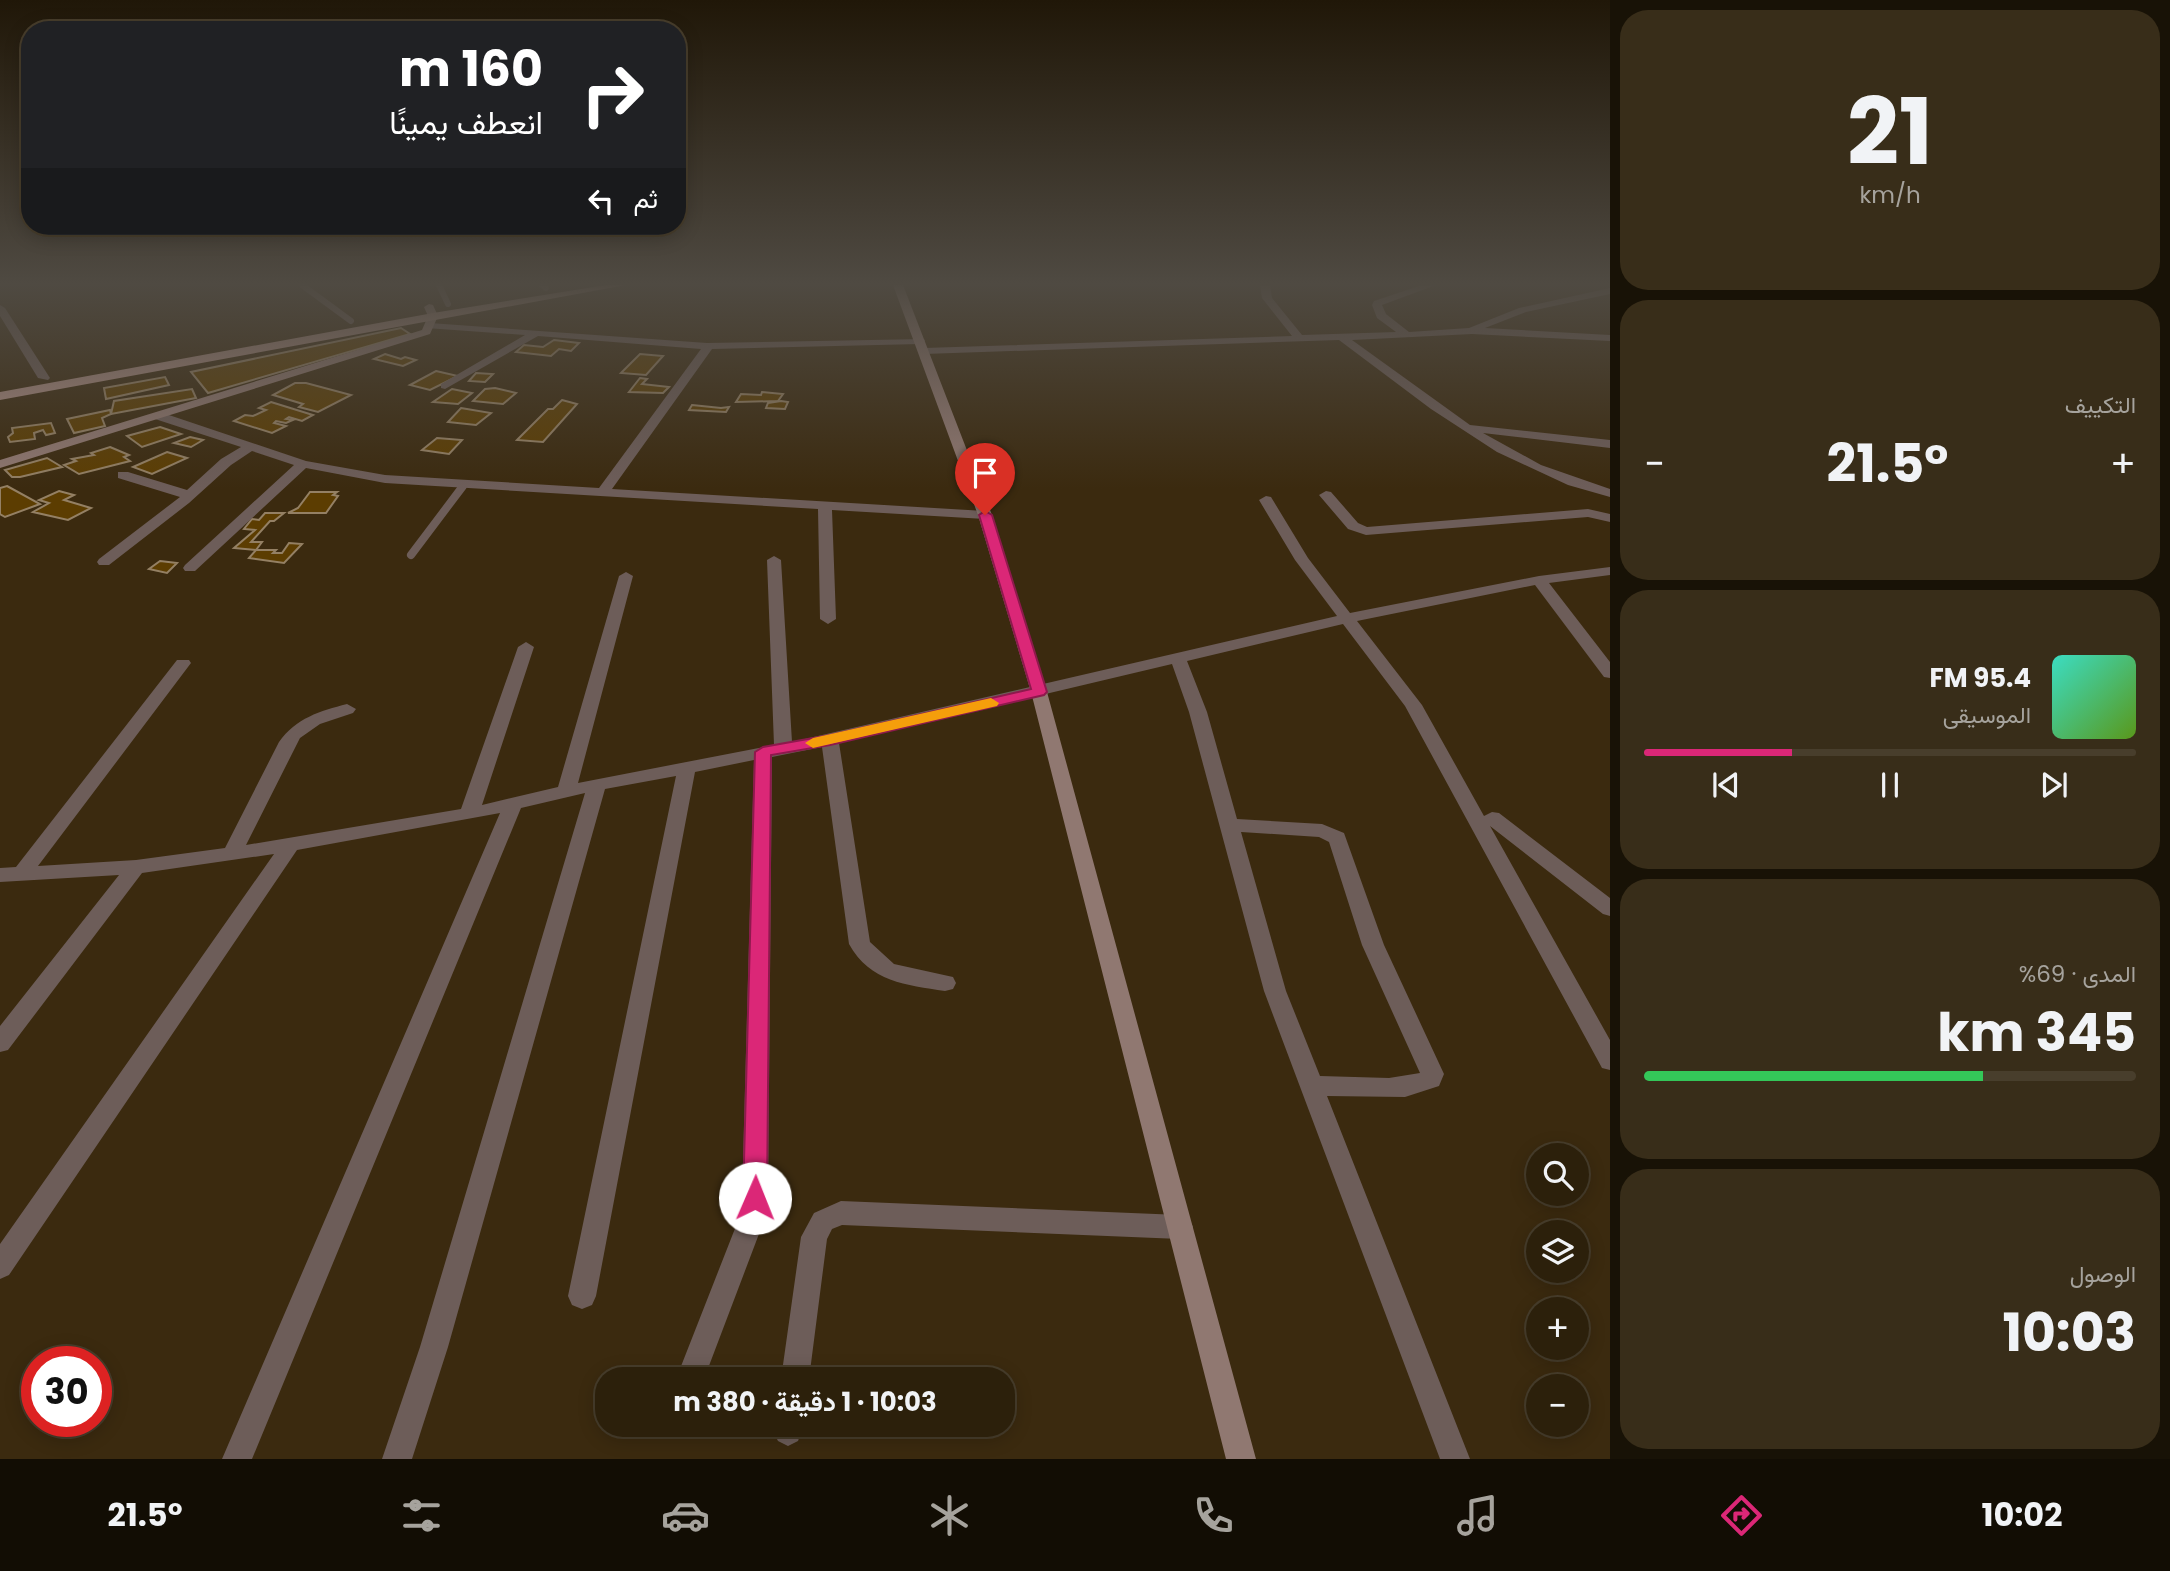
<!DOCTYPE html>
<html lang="ar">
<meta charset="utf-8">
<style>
:root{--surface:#2c200b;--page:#382d19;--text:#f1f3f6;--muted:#a6a39d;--line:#483e2c;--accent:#db2777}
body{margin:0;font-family:Poppins,Vazirmatn,sans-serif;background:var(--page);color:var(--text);direction:rtl;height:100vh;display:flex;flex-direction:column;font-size:26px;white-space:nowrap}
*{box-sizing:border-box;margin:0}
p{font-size:23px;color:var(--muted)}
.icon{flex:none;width:38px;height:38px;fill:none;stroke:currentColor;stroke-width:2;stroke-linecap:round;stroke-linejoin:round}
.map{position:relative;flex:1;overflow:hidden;direction:ltr}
.side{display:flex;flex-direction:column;gap:10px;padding:10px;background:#181206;width:560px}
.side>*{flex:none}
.banner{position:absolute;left:21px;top:21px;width:665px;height:214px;border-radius:28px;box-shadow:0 4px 18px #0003,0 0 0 2px var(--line);direction:rtl;background:#202124;color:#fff;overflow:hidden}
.tools{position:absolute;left:1526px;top:1143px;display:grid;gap:14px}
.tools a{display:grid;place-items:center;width:63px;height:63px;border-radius:50%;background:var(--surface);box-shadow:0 4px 18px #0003,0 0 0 2px var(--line);font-size:35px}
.speed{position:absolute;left:21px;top:1346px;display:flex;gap:14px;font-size:35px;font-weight:700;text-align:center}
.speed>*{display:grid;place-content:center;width:91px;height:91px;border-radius:50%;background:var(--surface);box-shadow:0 4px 18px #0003,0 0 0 2px var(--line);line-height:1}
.speed .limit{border:10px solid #d22;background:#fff;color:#111}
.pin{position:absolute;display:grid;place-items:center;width:60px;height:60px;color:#fff;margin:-72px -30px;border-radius:50% 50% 50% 0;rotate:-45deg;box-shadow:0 0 7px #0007}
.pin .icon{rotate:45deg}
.me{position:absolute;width:77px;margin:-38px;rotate:1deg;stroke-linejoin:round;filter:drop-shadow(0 0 5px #0008)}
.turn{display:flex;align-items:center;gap:24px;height:147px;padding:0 28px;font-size:32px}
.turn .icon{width:91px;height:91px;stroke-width:2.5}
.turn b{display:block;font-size:49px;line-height:60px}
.then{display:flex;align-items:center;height:66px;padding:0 28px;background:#0003;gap:14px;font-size:26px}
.big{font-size:52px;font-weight:700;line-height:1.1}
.side .card{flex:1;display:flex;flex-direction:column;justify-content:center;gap:10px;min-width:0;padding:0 24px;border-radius:28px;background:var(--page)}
.side .dial{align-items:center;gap:0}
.dial b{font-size:91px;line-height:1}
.song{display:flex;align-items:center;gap:21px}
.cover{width:84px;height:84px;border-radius:10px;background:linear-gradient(135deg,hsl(170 70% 55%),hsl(90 70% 35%))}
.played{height:7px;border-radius:4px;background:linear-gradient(90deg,var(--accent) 30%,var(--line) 30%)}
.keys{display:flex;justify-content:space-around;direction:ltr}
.heat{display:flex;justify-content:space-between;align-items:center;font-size:38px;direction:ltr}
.charge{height:10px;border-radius:5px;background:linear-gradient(90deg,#34c759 69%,var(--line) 0)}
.trip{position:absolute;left:595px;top:1367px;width:420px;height:70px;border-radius:28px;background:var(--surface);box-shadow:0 4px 18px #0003,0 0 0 2px var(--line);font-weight:700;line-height:70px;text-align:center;direction:rtl}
.tab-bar{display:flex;height:112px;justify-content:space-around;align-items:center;background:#120d04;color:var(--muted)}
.tab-bar .icon{width:49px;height:49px}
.tab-bar .selected{color:var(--accent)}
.tab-bar b{font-size:32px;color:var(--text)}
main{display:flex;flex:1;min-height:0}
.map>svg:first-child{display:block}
</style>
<main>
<section class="side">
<div class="card dial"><b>21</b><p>km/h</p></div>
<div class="card"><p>التكييف</p>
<div class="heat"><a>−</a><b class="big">21.5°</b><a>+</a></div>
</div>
<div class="card">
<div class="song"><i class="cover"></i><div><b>95.4 FM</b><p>الموسيقى</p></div></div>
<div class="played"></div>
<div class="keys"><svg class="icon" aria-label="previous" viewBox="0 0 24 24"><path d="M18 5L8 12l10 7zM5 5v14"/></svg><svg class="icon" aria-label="pause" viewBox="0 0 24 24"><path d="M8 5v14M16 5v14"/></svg><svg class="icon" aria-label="next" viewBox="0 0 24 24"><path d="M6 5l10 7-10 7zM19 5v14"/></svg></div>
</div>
<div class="card"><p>المدى · 69%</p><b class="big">345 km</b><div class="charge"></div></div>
<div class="card"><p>الوصول</p><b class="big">10:03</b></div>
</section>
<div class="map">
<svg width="1610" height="1459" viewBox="0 0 1610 1459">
<rect width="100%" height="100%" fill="#3b2a0f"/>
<g fill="#5c3d01" stroke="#948064" stroke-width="2">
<polygon points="401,328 410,334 208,393 191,372"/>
<polygon points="554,340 579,343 571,351 559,349 551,356 516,352 524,345 543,347"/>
<polygon points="385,354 401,359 405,357 416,360 403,366 374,359"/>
<polygon points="640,354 663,356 646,375 621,373"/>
<polygon points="436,371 458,376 430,390 410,385"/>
<polygon points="476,373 493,374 485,382 469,381"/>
<polygon points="165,377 169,385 106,399 104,388"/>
<polygon points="640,378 647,379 642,384 669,387 663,393 629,392"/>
<polygon points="295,383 306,383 351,395 318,412 299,407 303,404 273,395"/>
<polygon points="495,388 516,393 503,404 473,401 485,389"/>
<polygon points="192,389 196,398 111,414 114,401"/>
<polygon points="452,389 472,393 458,404 433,402"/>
<polygon points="762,392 783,394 778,401 736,402 741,394 761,395"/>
<polygon points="562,400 577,404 543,442 517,440 548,409 553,409"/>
<polygon points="781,401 788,402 785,409 766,408 768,403"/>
<polygon points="271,402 313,415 302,421 289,417 286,419 293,420 286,423 276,421 274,423 286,426 272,433 234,421 245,415 253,416 266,410 259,408"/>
<polygon points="692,405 721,408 729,407 726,412 689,410"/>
<polygon points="461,408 491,413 476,425 448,422"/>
<polygon points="110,410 111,414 102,418 105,426 74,433 67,419"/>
<polygon points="51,423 55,433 46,435 43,430 34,433 35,439 10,442 8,437 13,433 12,428"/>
<polygon points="160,427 181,434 142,447 127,436"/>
<polygon points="190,437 203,440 191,447 174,443"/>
<polygon points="437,438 462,440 449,454 422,450"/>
<polygon points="110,447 129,455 124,457 130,461 79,474 64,465 76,461 72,459 94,455 91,453"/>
<polygon points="167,452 187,458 152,474 133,467"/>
<polygon points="47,458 62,467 20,477 12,477 5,470"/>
<polygon points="7,486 40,504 5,517 0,514 0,488"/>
<polygon points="59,491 74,495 64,500 91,508 68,520 33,512 49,503 39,500"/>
<polygon points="310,492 337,492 333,495 338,496 326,513 288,513 298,508"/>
<polygon points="265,513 284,513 274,521 270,521 251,542 262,542 256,550 234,548 255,530 244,529 252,519 259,520"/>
<polygon points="289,543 302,544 284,563 249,558 256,550 276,550 273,553 282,553"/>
<polygon points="160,561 177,563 167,573 149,569"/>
</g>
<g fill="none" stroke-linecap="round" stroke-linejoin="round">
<g stroke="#6d5d59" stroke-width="6">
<polyline points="302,285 351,321"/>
<polyline points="439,285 448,304"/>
<polyline points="542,285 546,288"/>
</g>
<polyline stroke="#6d5d59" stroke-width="8" points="411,555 463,486"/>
<g fill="#6d5d59" fill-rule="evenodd">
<polygon points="1260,285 1270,285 1272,298 1302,335 1396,332 1377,318 1372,305 1374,301 1422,285 1436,285 1382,305 1386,314 1409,332 1469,328 1519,308 1610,288 1610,294 1526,312 1485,328 1610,335 1610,341 1472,334 1352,340 1470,425 1610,440 1610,448 1483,433 1541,465 1610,489 1610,497 1568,485 1497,452 1431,409 1339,340 924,354 919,351 924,348 1292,336 1262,298"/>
<polygon points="0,305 5,308 50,378 48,380 38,378 0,316"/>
<polygon points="430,323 707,343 924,339 925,341 920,344 712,349 612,489 985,511 992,515 985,519 832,510 836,619 828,624 820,619 818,509 385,483 306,468 195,571 185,571 183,568 185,565 294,465 252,451 231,465 189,503 109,565 99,565 97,562 99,559 180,497 118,478 118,472 128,472 187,490 221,459 241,447 155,419 155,413 163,413 306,461 385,475 599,488 701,349 538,336 445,389 441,388 441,384 525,335 426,328 425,326"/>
<polygon points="1326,491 1331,492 1358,523 1367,527 1588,509 1610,514 1610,522 1588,517 1366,535 1348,529 1319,495"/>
<path d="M 1266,496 L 1271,497 L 1308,558 L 1350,613 L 1539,576 L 1610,567 L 1610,575 L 1549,583 L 1610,662 L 1610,678 L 1604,677 L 1535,585 L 1357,621 L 1422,705 L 1484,816 L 1492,812 L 1499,813 L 1610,898 L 1610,916 L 1603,914 L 1490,826 L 1610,1040 L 1610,1070 L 1602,1068 L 1405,706 L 1343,624 L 1187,661 L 1207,712 L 1237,819 L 1322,824 L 1344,833 L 1384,945 L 1444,1074 L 1439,1086 L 1405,1097 L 1327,1096 L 1470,1459 L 1440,1459 L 1264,991 L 1189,712 L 1172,664 L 839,743 L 870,942 L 894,964 L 953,977 L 956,983 L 953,989 L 945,991 C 906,985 870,982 849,944 L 822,747 L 772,757 L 768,1198 L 762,1226 L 704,1379 L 676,1379 L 736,1226 L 742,1198 L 754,760 L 695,772 L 596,1296 L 592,1305 L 582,1309 L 572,1305 L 568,1296 L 676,776 L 605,789 L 448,1347 L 412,1459 L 382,1459 L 420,1347 L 585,793 L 521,808 L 252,1459 L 222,1459 L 500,813 L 297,850 L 9,1275 L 0,1279 L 0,1244 L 274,854 L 142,873 L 8,1050 L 0,1052 L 0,1026 L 119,875 L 0,882 L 0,868 L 16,867 L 177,660 L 189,660 L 191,663 L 38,866 L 136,860 L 225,848 L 279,742 C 296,718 320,711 347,704 L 356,709 L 353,713 L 320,724 L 300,738 L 246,845 L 461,809 L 518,647 L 526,642 L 534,647 L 482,805 L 558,787 L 619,576 L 626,572 L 633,576 L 578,783 L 774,745 L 767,560 L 774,556 L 781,560 L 792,742 L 1337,616 L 1295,560 L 1259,500 ZM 1241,832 L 1319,837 L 1329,842 L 1362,945 L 1420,1073 L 1389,1078 L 1320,1076 L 1286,991 Z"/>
<polygon points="841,1201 1180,1215 1189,1219 1193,1227 1189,1235 1180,1239 842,1225 832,1229 827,1239 809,1379 781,1379 801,1237 814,1213"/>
<polygon points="774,1424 804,1424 798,1441 788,1446 778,1441 773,1431"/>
</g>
<g fill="#907871" fill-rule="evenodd">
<polygon points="893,285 903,285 992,515 1047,692 1256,1459 1226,1459 1031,692 978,515"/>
<polygon points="429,304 433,305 438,316 430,334 0,468 0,460 422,330 428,316 424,307"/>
</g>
<polygon fill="#ab8c83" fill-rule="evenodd" points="606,285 626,285 0,400 0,392 433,313"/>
</g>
<linearGradient id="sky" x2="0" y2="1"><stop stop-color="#201708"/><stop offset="0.58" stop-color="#4f4a42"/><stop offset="1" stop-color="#4f4a42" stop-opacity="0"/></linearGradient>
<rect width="1610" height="489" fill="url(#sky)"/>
<polygon fill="#db2777" stroke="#8e194d" stroke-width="2" points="985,511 992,515 1047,692 1044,695 830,745 771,755 767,1198 763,1205 755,1208 747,1205 743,1198 755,752 763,747 830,735 1031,689 979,515"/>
<polygon fill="#f59e0b" points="991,698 999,703 997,706 813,748 805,743 813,738"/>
</svg>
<div class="tools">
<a><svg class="icon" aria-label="search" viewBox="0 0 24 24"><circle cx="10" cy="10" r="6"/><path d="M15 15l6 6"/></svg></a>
<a><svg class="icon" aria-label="layers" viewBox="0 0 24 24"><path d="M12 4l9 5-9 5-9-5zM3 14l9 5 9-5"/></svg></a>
<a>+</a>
<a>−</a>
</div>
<div class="speed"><div class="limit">30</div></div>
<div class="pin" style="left:985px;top:515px;background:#d93025"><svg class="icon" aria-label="arrive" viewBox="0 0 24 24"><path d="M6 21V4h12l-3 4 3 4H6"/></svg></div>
<svg class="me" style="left:755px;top:1198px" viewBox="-20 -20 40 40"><circle r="19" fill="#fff"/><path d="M0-13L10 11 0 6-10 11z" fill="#db2777"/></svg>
<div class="trip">10:03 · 1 دقيقة · 380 m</div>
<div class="banner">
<div class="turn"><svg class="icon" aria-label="right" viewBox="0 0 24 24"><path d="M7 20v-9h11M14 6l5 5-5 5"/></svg><div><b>160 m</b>انعطف يمينًا</div></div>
<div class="then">ثم<svg class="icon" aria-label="left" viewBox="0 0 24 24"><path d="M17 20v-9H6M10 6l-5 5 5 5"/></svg></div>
</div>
</div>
</main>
<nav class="tab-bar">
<b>10:02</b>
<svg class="icon selected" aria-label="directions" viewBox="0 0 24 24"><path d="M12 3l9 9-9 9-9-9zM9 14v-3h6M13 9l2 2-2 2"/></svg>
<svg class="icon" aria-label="music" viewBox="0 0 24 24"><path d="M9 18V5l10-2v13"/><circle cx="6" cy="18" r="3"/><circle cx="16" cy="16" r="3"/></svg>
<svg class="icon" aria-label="phone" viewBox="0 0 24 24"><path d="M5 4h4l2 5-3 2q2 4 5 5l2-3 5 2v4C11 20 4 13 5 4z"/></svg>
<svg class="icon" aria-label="climate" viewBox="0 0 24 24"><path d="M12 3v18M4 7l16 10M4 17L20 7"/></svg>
<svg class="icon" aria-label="car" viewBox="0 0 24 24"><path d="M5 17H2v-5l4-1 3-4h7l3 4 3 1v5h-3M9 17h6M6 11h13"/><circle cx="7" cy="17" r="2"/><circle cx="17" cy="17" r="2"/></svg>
<svg class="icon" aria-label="filters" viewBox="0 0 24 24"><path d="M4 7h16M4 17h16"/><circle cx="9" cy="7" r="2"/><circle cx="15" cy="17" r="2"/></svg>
<b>21.5°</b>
</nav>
